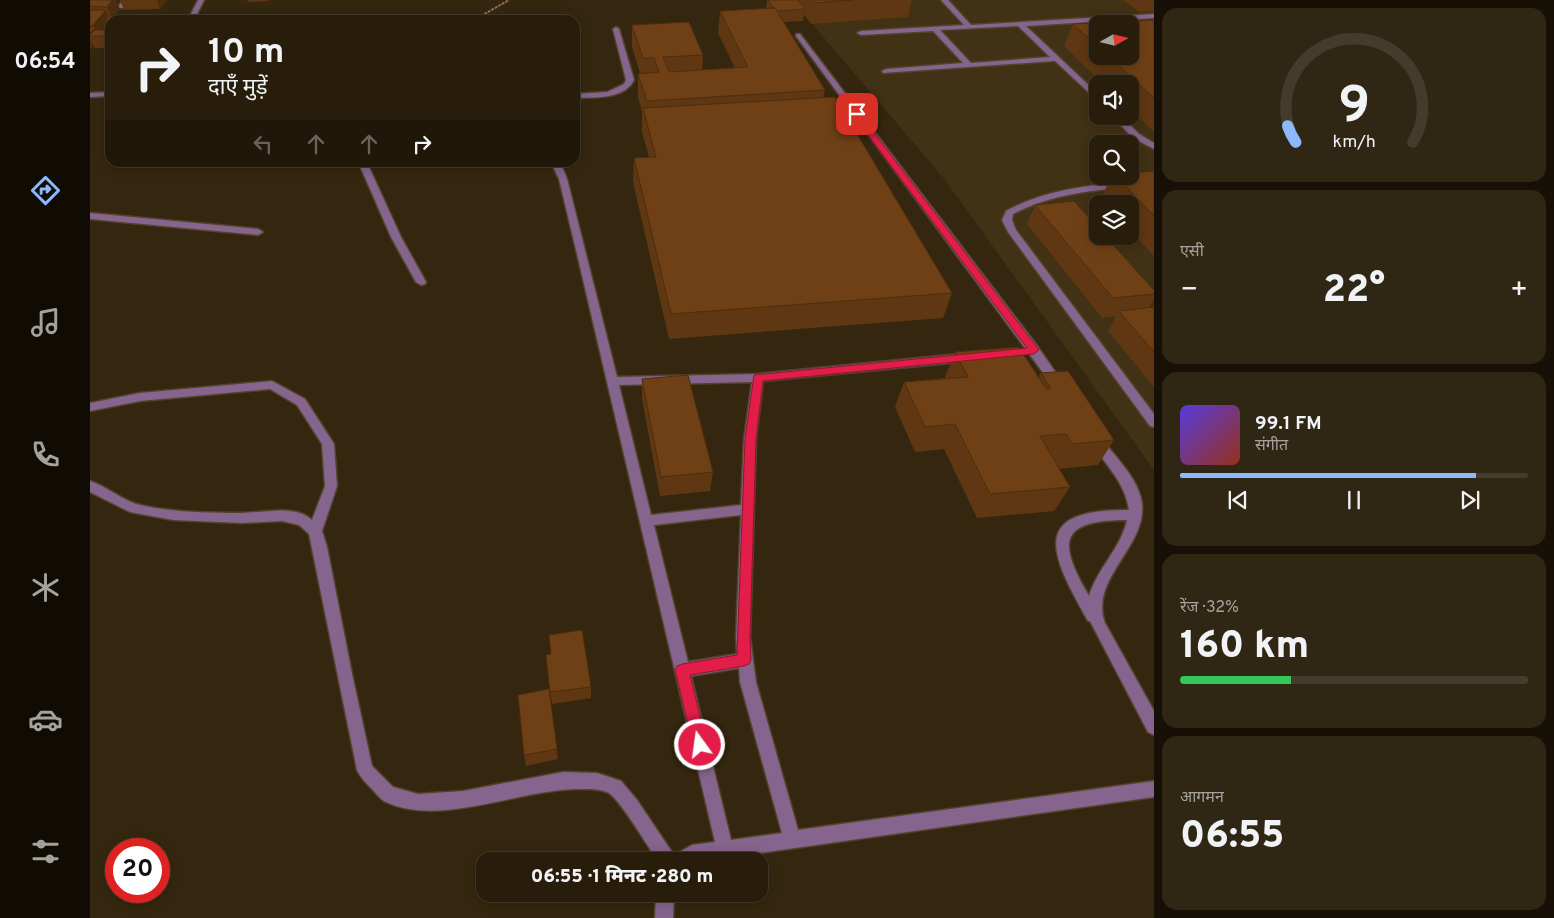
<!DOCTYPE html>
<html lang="hi">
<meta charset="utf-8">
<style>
:root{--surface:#281d0b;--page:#302614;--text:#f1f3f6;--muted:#a5a29d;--line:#443b2c;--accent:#8db9fc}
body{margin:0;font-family:Overpass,"Noto Sans Devanagari",sans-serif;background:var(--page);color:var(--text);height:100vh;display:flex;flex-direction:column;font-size:19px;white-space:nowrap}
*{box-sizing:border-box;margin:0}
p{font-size:16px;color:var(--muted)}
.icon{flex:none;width:28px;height:28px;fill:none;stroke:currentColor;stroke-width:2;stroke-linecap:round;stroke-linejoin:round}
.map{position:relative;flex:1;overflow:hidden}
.details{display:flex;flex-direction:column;gap:8px;padding:8px;background:#161006;width:400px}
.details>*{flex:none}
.top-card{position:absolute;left:15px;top:15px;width:475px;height:152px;border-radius:15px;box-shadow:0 2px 12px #0003,0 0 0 1px var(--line);background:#281d0b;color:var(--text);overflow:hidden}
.needle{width:32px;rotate:82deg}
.tools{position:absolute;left:999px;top:15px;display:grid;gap:10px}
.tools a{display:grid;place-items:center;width:50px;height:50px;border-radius:10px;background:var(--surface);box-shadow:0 2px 12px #0003,0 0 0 1px var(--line);font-size:25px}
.speed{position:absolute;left:15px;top:838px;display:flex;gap:10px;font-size:25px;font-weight:700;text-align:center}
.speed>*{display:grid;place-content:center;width:65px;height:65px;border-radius:50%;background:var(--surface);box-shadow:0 2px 12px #0003,0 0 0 1px var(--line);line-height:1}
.speed .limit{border:8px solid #d22;background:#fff;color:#111}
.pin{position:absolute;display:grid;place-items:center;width:42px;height:42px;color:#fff;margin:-21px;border-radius:10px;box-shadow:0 2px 8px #0006}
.me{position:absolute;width:55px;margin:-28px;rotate:346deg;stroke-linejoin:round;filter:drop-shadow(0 0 4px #0008)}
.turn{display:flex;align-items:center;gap:18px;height:105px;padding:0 20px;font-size:22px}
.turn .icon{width:65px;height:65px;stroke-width:2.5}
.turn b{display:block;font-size:35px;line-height:42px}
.lanes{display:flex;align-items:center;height:48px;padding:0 20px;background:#0003;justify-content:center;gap:25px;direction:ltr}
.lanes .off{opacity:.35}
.big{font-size:38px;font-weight:800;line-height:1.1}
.details .card{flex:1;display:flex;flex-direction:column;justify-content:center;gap:8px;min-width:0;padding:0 18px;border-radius:15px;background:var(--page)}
.details .dial{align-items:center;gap:0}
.dial svg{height:130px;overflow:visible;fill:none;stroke:var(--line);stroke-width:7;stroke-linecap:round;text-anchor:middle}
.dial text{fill:var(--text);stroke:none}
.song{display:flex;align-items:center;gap:15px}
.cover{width:60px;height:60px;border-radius:8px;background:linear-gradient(135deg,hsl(250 70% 55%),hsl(10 70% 35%))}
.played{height:5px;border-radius:2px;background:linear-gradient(90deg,var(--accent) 85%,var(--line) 85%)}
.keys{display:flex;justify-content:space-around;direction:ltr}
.heat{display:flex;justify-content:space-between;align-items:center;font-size:28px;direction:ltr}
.charge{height:8px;border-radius:4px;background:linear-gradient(90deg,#34c759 32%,var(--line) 0)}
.trip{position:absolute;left:386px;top:852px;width:292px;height:50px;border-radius:15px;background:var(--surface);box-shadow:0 2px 12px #0003,0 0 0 1px var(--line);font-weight:800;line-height:50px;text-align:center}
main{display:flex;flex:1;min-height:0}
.tabs{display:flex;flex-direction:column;width:90px;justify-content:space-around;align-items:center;background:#100c04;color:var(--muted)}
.tabs .icon{width:35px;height:35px}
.tabs .on{color:var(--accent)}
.tabs b{font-size:22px;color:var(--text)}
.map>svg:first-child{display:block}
</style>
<main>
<nav class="tabs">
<b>06:54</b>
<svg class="icon on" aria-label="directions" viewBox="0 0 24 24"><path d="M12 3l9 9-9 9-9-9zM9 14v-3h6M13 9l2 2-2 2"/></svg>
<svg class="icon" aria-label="music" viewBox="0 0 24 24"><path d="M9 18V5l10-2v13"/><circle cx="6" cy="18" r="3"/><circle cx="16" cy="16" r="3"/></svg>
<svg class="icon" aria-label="phone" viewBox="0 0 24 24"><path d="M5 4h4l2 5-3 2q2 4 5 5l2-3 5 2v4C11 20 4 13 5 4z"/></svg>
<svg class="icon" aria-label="climate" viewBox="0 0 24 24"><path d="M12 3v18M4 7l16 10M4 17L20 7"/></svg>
<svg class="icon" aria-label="car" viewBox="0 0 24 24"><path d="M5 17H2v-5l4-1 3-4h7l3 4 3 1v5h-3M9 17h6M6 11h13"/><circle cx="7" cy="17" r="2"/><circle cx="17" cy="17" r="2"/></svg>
<svg class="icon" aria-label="filters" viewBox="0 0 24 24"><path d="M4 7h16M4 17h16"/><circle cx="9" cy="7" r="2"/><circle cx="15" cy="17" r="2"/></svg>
</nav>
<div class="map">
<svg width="1064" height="918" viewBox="0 0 1064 918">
<rect width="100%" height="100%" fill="#35270f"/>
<path fill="#413115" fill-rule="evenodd" d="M 702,0 L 1064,0 L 1064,470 L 855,180 ZM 1008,24 L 1040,24 L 1040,56 L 1008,56 ZM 1008,84 L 1040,84 L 1040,116 L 1008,116 ZM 1008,144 L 1040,144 L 1040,176 L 1008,176 ZM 1008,204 L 1040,204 L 1040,236 L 1008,236 Z"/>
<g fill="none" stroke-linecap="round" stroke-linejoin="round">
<defs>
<g id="minor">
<polygon points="33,0 40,0 33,8 29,8 28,7"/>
<polygon points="108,0 114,0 104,20 98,20"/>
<path d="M 851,0 L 858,0 L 881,25 L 1064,14 L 1064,18 L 936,26 L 1008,94 L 1008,101 L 965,61 L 793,73 L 792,71 L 796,69 L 873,63 L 843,31 L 771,35 L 767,33 L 771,31 L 874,25 ZM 928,26 L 960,57 L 881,63 L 850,30 Z"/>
<path d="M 526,27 L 529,29 L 544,80 C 534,100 504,97 485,98 L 485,94 L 517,92 L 534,84 L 536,80 L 523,29 Z"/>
<polygon points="706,34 710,34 948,347 973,383 975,386 973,389 965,389 706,36"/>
<polygon points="20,92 20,96 0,97 0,93"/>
<polygon points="1022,116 1031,116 1049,134 1064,143 1064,149 1043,138"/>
<polygon points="266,162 276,162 278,165 311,237 336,282 335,284 331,285 326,282 301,237 270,166"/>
<path d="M 461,162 L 470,162 L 477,179 L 527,377 L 668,374 L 880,353 L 886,357 L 880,361 L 673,381 L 666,439 L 660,637 L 666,682 L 708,830 L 1064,781 L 1064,797 L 613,861 L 568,861 C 558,847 531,801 519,793 C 511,789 501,789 493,789 C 434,787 349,829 294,801 C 289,798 285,792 281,788 C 275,782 270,777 267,770 L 219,534 L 209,525 L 192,521 L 152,523 L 83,520 L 40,512 L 0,492 L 0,481 C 15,486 27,496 41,502 C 66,512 123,513 151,513 C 173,513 205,504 222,520 L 235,486 L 232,444 L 207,405 L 180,389 L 50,401 L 0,411 L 0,403 L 50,393 L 182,381 L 215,399 L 244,444 L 247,486 L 232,531 L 237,547 L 262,674 L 282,766 L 303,787 L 328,794 L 373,791 L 473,772 L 507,773 L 531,781 L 547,800 L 584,855 L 602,845 L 625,842 L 487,254 L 469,179 ZM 662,382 L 654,439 L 651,505 L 561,515 L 529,385 ZM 651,515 L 646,637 L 647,654 L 598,662 L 564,525 ZM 649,668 L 650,682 L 692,833 L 641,840 L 601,676 Z"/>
<path d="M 1064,180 L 1064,186 C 1015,189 967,191 923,214 L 922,220 L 926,230 L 1064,414 L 1064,427 L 1060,426 L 918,232 L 912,220 L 916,211 C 962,186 1013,184 1064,180 Z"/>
<polygon points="0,213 168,229 173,232 168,235 0,219"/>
<path d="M 1006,435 L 1010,437 C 1024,455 1045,475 1051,498 C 1062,544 998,577 1015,623 L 1064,711 L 1064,735 L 1058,732 L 1000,621 L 998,621 C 961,555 937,509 1039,510 C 1035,481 1014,464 1000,440 L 1002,437 ZM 1037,520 C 1031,548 1007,569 999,596 C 967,542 969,520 1037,520 Z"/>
<polygon points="566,894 584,894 583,918 565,918"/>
</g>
</defs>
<use href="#minor" stroke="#53432a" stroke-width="3"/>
<polyline stroke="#857356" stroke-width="2" stroke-dasharray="3 1" stroke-linecap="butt" points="384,20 419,0"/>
<use href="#minor" fill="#85648e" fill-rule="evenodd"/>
</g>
<g fill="#5f3712" fill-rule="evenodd">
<polygon points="0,0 30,9 24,16 57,16 58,20 20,20 20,30 18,25 14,30 20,30 20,48 5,48 4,46 0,49"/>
<polygon points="30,0 77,0 70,9 34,10"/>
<polygon points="157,0 179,0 179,1 158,2"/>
<polygon points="677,0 822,0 818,17 721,24 714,15 713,21 694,22 735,90 733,98 862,293 853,318 579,339 543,182 544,158 559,157 552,132 552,112 548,97 548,74 550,73 542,47 542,25 613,55 612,70 645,68 628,33 630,11 676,9"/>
<polygon points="1033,0 1064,0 1064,11 1049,12"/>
<path d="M 1064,20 L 1064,130 L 1062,130 L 1040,109 L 1040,84 L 1013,84 L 974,46 L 983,24 ZM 1008,24 L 1040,56 L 1008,56 Z"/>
<polygon points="1064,171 1064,256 1040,230 1040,204 1017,204 1011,198 1022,176 1040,176"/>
<polygon points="945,205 1064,290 1064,299 1059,308 1064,307 1064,387 1018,331 1026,316 1012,318 937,224"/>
<polygon points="865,352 948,378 951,373 1024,440 1008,465 969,469 980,487 964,511 887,518 854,449 825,452 805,407 814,382 855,378 855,377"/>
<polygon points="552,379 623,472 620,491 570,496 552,399"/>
<polygon points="501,687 501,698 462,704 460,692"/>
<polygon points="459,689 468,759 436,766 434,755"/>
</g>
<g fill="#4e2d0f">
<polygon points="22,0 26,0 30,9 22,18 17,7"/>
<polygon points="67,0 77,0 70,9"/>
<polygon points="16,10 20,20 15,20 18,25 10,35 0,36 0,33 4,29 2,26"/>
<polygon points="0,39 4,46 0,49"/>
</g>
<g fill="#6f4015" stroke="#4e2d0f">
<polygon points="0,0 22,0 17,7 0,6"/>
<polygon points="678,0 708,0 715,9 687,11 685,8 684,8"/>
<polygon points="723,0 762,0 725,3"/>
<polygon points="685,8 735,90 557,101 548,74 569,72 564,58 553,58 542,25 599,22 613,55 573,57 579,72 658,67 630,11"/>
<polygon points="0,10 16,10 2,26 0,26"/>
<polygon points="19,16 57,16 54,20 15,20"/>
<polygon points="1064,20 1064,98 1018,56 1040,56 1040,24 1008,24 1008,47 983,24"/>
<polygon points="0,27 6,27 0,33"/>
<polygon points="5,30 20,30 20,36 0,36 0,35"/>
<polygon points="745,97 862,293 581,314 544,158 566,157 553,108"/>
<polygon points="1064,171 1064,216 1026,176 1040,176 1040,173"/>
<polygon points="984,201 1008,228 1008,236 1015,236 1064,290 1064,294 1023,298 945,205"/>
<polygon points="1064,307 1064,352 1029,311"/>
<polygon points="929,347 956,389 961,389 951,373 978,371 1024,440 982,444 976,434 950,436 980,487 900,494 865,424 835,427 814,382 878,377 865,352"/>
<polygon points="598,375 623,472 571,477 552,379"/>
<polygon points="492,630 501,687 460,692 456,655 461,654 459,635"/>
<polygon points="459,689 467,749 434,755 428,695"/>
</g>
<polygon fill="#e11d48" stroke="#92132f" points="767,112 769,113 949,350 944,354 673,381 666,439 660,637 661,660 659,664 654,666 600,675 617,745 615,750 610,752 605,750 603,745 585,670 587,666 592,664 647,655 655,439 664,375 937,348 764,116 763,114"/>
</svg>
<div class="tools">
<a><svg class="needle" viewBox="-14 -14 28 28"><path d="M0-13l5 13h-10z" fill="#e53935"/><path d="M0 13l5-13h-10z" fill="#a5a29d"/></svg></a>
<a><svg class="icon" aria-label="sound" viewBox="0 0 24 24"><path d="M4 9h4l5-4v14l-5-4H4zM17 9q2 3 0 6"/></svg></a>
<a><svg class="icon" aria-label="search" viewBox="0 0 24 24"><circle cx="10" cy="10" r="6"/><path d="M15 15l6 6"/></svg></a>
<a><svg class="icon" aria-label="layers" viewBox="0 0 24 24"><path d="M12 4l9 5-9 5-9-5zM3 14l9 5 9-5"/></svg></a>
</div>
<div class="speed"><div class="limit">20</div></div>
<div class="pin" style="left:767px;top:114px;background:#d93025"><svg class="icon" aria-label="arrive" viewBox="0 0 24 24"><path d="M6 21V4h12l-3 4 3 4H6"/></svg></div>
<svg class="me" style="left:610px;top:745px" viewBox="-20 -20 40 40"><circle r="17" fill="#e11d48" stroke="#fff" stroke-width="3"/><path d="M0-11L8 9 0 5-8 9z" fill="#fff"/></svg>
<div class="trip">06:55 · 1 मिनट · 280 m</div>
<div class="top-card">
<div class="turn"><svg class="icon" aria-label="right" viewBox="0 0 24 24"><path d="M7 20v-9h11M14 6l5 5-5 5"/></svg><div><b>10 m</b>दाएँ मुड़ें</div></div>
<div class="lanes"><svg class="icon off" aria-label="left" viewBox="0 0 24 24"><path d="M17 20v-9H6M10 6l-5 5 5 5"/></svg><svg class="icon off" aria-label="ahead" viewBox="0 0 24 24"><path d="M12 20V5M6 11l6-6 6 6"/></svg><svg class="icon off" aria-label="ahead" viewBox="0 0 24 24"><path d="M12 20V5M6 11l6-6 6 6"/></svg><svg class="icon" aria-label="right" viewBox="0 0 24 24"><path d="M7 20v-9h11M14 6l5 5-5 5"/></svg></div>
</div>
</div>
<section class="details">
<div class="card dial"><svg viewBox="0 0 100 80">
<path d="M14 69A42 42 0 1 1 86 69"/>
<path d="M14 69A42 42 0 0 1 9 59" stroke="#8db9fc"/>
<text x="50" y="56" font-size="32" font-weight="700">9</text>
<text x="50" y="72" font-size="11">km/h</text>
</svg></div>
<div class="card"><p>एसी</p>
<div class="heat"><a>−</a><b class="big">22°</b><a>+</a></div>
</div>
<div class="card">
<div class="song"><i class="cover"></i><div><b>99.1 FM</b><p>संगीत</p></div></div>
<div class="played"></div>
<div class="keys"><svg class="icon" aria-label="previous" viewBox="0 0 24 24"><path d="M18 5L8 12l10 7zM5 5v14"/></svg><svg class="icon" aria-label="pause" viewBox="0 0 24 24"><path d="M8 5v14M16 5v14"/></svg><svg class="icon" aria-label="next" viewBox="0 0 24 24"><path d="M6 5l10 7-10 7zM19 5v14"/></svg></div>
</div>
<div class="card"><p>रेंज · 32%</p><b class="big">160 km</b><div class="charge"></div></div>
<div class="card"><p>आगमन</p><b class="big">06:55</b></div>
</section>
</main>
